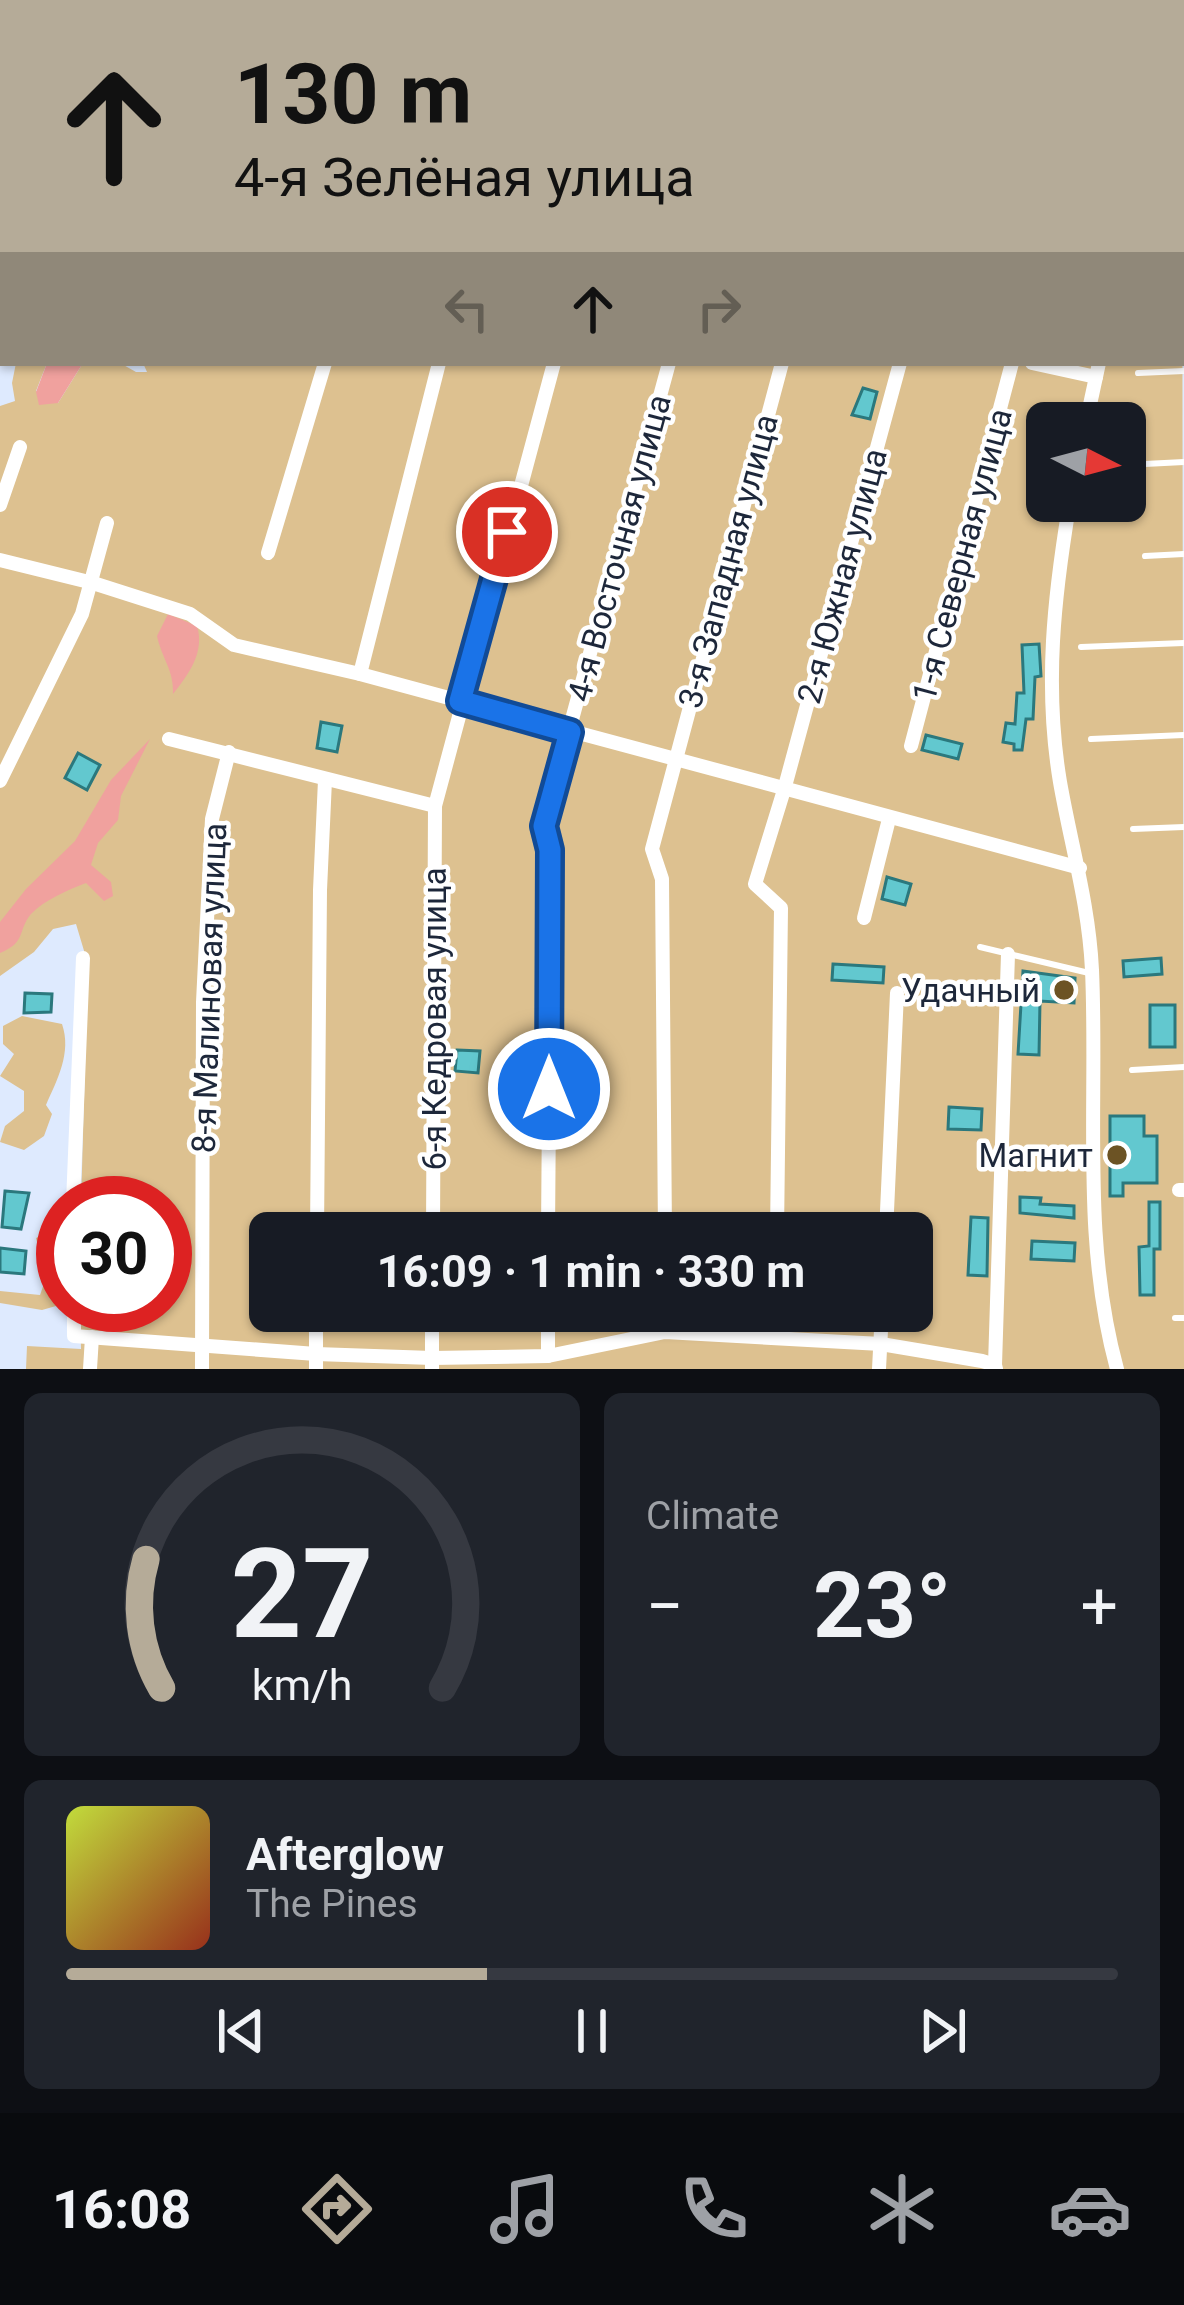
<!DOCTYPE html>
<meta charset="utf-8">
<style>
:root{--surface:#171b24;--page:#20242c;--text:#f1f3f6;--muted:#9ea1a6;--line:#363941;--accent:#b5ab98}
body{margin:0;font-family:Roboto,sans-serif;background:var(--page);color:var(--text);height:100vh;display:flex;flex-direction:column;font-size:45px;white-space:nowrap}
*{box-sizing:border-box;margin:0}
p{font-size:39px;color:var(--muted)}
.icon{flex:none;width:66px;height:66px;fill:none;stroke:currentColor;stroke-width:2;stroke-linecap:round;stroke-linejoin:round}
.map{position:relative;height:1369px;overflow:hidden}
.panel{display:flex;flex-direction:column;gap:24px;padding:24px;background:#0d0f14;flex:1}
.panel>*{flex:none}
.banner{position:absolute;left:0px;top:0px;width:1185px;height:366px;box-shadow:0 3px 9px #0004;background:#b5ab98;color:#111;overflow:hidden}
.needle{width:78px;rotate:96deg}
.buttons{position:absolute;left:1026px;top:402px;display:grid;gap:24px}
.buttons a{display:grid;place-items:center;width:120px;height:120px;border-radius:18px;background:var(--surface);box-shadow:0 3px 9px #0004;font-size:60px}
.speed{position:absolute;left:36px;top:1176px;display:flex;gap:24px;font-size:60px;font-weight:700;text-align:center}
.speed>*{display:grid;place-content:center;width:156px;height:156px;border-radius:50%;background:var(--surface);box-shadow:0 3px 9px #0004;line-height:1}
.speed .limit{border:18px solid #d22;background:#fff;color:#111}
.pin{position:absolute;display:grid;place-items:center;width:102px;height:102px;color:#fff;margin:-51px;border:6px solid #fff;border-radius:50%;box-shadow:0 3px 12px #0007}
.me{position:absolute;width:132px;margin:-66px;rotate:0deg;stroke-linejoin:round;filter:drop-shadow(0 0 9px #0008)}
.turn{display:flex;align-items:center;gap:42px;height:252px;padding:0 36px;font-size:54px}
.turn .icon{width:156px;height:156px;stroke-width:2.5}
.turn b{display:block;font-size:84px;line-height:102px}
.lanes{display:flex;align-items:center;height:114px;padding:0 36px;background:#0003;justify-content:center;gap:60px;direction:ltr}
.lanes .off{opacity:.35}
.big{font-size:90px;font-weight:700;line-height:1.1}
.panel .card{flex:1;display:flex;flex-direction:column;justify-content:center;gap:18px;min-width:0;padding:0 42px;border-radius:18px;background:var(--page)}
.panel .dial{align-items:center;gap:0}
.dial svg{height:312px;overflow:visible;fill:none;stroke:var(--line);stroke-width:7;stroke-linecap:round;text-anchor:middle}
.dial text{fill:var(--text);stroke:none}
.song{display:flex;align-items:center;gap:36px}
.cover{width:144px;height:144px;border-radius:18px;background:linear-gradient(135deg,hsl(70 70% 55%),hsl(10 70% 35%))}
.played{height:12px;border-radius:6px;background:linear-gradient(90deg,var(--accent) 40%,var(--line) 40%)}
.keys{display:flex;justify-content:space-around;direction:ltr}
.heat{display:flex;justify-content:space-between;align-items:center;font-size:66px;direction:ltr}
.panel .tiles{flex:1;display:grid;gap:24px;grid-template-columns:1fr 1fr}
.card:last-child{grid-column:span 2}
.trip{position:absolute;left:249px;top:1212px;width:684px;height:120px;border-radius:18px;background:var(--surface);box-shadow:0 3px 9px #0004;font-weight:700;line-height:120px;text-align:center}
.dock{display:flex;height:192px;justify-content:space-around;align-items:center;background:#090b0e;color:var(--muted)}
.dock .icon{width:84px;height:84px}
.dock .on{color:var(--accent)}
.dock b{font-size:54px;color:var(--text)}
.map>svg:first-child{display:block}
</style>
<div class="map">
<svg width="1184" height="1369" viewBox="0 0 1184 1369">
<rect width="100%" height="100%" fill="#deeafe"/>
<g fill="#ddc190" fill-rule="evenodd">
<polygon points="72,0 1181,0 71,3"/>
<path d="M 1182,90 L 1184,1369 L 26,1369 L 27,1346 L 81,1349 L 80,1305 L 165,1305 L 165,1203 L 81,1203 L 88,964 L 76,924 L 53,929 L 34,952 L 0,976 L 0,406 L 15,401 L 12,383 L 16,363 L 47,363 L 36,391 L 58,403 L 83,363 L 120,363 L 136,372 L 147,372 L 143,363 L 1182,363 ZM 1047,423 L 1125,423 L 1125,501 L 1047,501 ZM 270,1233 L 912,1233 L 912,1311 L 270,1311 Z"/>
<path d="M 22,1016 L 62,1024 C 72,1053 57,1080 46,1105 L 52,1114 L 44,1136 L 24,1150 L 0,1142 L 5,1126 L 24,1111 L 24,1091 L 0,1076 L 14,1054 L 3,1044 L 3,1026 Z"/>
<polygon points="58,1228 61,1281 56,1306 42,1310 0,1303 0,1291 40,1295 46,1278 36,1238"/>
</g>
<g fill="#f0a19e">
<polygon points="47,363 83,363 58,403 39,405 36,392"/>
<path d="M 168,614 L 197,626 C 205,652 189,674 173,694 C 174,670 162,659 157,636 Z"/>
<path d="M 150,739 L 121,796 L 118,820 L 98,843 L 91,865 L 111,882 L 113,896 L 104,901 L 86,883 C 68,890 44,900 31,914 C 17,931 27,942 0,953 L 0,922 L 26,889 L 75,841 L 111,780 Z"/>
</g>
<g fill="#62c8cf" stroke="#2b787d" stroke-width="3">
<polygon points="863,388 877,392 870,419 852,415"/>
<polygon points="1039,644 1041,676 1035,677 1033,719 1026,719 1022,750 1014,750 1014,744 1003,742 1006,723 1015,724 1017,693 1024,693 1022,645"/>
<polygon points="321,722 342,726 337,752 317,748"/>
<polygon points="926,735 962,744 958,759 922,750"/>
<polygon points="78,753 100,765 87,790 65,778"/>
<polygon points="887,877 911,884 905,905 882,899"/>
<polygon points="1161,958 1162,974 1124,977 1123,961"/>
<polygon points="833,964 884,967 883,983 832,980"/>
<polygon points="1023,971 1075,978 1074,1003 1040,1001 1039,1055 1018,1054"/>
<polygon points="25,993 52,994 51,1012 24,1013"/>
<rect x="1150" y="1005" width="25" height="42"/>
<polygon points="457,1050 480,1051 478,1073 455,1071"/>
<polygon points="949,1107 982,1109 981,1130 948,1129"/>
<polygon points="1110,1116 1144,1116 1144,1136 1157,1136 1157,1183 1123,1183 1123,1196 1110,1196"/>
<polygon points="5,1191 29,1193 21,1229 2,1227"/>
<polygon points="1020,1197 1041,1198 1040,1204 1074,1206 1074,1218 1020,1213"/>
<polygon points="1149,1202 1160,1202 1160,1249 1154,1249 1154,1295 1140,1295 1139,1247 1149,1246"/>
<polygon points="971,1217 988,1218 987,1276 968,1275"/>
<polygon points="1032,1241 1075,1243 1074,1261 1031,1259"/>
<polygon points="0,1248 26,1251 24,1274 0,1272"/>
</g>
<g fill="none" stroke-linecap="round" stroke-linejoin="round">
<g stroke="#fff" stroke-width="6">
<polyline points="1182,281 1184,281"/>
<polyline points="1138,373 1184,371"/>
<polyline points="1125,465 1184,462"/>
<polyline points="1145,556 1184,554"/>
<polyline points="1081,647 1184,643"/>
<polyline points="1091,739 1184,735"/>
<polyline points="1133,829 1184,827"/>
<polyline points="980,947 1089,973"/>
<polyline points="1132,1070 1184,1067"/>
<polyline points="1175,1318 1184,1318"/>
</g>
<g stroke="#fff" stroke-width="14">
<polyline points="170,0 172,3"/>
<polyline points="191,3 192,0"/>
<polyline points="307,3 308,0"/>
<polyline points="420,3 421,0"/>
<polyline points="539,3 540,0"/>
<polyline points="653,3 653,0"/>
<polyline points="765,3 766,0"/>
<polyline points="879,3 879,0"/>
<polyline points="1167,3 1167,0"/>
<polyline points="1032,363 1096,377"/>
<polyline points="1086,423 1099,363"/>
<path d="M 1070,501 C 1054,596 1044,686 1060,782 C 1071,845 1089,905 1092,970 C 1098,1104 1081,1238 1117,1369"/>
<polyline points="0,505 20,447"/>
<polyline points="268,553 325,363"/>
<polyline points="0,560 93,583 190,614 234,645 360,674 1080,868"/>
<polyline points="360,674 439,363"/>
<polyline points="169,739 435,806"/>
<polyline points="911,746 1012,363"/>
<polyline points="0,781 82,614 107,523"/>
<polyline points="864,918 889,819"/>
<polyline points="1179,1190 1184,1190"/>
<polyline points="73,1203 83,958"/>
<polyline points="317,1233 320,890 325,780"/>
<polyline points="433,1233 435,806 554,363"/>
<polyline points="548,1233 551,850 543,826 669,363"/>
<polyline points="665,1233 662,879 652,849 782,363"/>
<polyline points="777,1233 781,908 755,884 784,790 900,363"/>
<polyline points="886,1233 897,993"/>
<polyline points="74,1305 74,1336 316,1354 432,1358 548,1356 665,1332 881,1344 982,1361 995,1365 996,1369"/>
<polyline points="776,1336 776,1311"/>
<polyline points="548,1356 548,1311"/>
<polyline points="995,1365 1008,954"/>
<polyline points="90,1369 92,1337"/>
<polyline points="202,1369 203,1002 212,819 229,752"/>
<polyline points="316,1369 316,1311"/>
<polyline points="432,1369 432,1311"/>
<polyline points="879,1369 882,1311"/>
</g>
</g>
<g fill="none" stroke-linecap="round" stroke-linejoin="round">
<defs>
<polyline id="route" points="507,532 460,701 570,732 544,826 550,850 549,1089"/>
</defs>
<use href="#route" stroke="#114b97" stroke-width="30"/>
<use href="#route" stroke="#1a73e8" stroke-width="21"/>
</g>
<g fill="#6c5324" stroke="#fff" stroke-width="4.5">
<circle cx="1064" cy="990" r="12"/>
<circle cx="1117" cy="1155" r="12"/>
</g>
<g text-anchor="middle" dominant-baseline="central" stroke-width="9" stroke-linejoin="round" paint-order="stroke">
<g font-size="33" fill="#1d273a" stroke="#fff">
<text transform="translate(619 548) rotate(-75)">4-я Восточная улица</text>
<text transform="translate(962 555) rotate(-75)">1-я Северная улица</text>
<text transform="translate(728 561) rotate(-75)">3-я Западная улица</text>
<text transform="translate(842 576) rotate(-75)">2-я Южная улица</text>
<text transform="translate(209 988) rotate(-88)">8-я Малиновая улица</text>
<text transform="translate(434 1019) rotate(-90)">6-я Кедровая улица</text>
</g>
<g font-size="33" fill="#1d273a" stroke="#fff" text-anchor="end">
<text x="1040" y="990">Удачный</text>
<text x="1093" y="1155">Магнит</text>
</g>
</g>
</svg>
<div class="buttons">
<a><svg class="needle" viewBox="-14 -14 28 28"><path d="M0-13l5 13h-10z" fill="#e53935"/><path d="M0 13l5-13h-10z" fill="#9ea1a6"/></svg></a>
</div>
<div class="speed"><div class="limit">30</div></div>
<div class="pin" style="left:507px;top:532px;background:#d93025"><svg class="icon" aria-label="arrive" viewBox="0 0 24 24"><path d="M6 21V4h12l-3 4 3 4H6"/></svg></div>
<svg class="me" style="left:549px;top:1089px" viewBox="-20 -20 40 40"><circle r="17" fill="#1a73e8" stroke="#fff" stroke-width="3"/><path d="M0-11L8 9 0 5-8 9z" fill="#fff"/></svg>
<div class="trip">16:09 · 1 min · 330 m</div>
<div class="banner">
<div class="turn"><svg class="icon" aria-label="ahead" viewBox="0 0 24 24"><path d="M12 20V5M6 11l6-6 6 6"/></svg><div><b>130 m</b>4-я Зелёная улица</div></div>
<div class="lanes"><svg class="icon off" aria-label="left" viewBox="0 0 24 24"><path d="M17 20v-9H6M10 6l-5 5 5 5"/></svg><svg class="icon" aria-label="ahead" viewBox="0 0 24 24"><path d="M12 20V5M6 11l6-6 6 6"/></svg><svg class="icon off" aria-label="right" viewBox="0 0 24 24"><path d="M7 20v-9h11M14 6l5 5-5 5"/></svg></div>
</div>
</div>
<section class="panel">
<div class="tiles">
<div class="card dial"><svg viewBox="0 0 100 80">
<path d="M14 69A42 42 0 1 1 86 69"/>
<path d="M14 69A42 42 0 0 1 10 36" stroke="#b5ab98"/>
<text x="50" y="56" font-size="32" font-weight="700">27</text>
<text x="50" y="72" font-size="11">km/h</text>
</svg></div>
<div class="card"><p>Climate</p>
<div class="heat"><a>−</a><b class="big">23°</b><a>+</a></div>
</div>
<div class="card">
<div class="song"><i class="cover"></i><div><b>Afterglow</b><p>The Pines</p></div></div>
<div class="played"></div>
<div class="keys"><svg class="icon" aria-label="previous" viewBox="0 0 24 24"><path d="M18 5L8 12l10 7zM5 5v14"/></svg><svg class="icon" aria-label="pause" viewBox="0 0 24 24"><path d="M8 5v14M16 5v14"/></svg><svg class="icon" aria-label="next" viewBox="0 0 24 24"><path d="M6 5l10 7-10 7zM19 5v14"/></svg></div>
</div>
</div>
</section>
<nav class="dock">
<b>16:08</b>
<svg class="icon on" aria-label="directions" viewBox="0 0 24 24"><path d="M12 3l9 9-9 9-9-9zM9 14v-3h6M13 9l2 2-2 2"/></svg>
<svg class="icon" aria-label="music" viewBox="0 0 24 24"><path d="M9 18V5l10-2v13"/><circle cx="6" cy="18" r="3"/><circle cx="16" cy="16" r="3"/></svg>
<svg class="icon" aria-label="phone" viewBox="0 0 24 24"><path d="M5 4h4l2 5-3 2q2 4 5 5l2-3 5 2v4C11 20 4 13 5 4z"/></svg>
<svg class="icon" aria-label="climate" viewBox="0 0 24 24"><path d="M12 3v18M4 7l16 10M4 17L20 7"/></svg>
<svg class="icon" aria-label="car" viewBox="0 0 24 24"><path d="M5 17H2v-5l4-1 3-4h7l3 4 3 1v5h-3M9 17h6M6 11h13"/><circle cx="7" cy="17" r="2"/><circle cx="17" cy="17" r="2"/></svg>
</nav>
